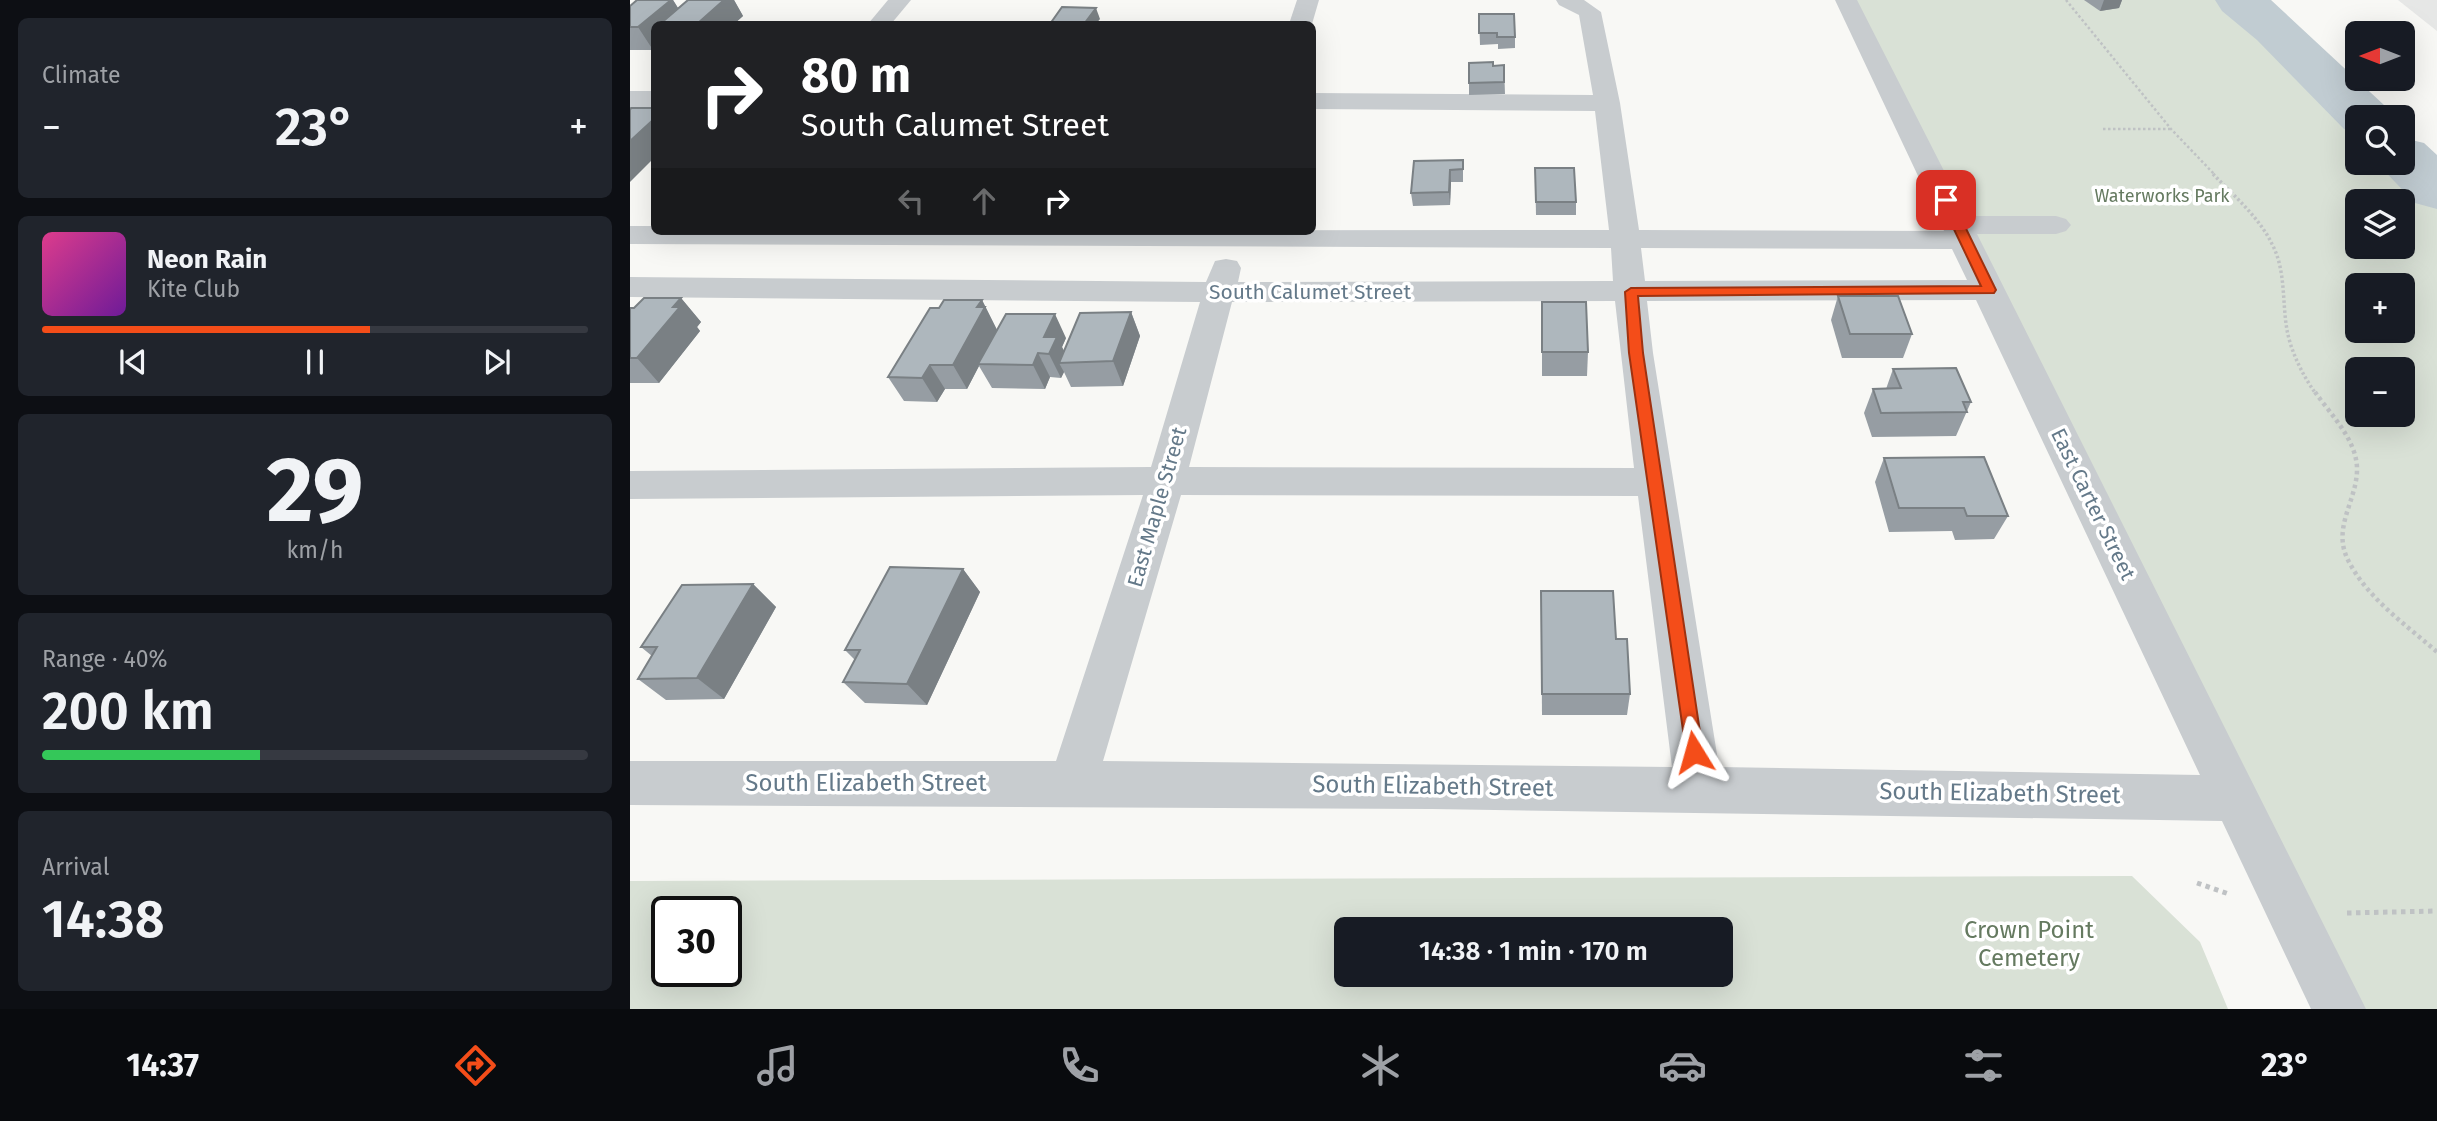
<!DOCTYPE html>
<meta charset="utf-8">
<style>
:root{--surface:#171b24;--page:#20242c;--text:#f1f3f6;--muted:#9ea1a6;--line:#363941;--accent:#f44d19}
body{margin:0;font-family:"Fira Sans",sans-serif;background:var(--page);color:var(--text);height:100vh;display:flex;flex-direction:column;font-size:26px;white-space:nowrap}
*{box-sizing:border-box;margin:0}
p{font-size:23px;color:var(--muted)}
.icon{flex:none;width:38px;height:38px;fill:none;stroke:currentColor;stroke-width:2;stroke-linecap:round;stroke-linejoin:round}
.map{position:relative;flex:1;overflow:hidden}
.panel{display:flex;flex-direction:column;gap:18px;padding:18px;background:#0d0f14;width:630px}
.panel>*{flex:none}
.top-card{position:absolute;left:21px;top:21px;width:665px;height:214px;border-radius:10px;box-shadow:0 7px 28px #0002;background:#202124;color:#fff;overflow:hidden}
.needle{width:46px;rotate:270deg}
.controls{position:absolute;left:1715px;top:21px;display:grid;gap:14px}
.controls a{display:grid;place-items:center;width:70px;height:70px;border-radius:10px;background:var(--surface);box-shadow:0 7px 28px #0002;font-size:35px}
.speed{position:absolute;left:21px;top:896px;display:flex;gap:14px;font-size:35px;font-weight:700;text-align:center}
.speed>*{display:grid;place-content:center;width:91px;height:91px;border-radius:50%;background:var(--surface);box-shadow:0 7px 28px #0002;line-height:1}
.speed .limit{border:4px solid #111;border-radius:10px;background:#fff;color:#111}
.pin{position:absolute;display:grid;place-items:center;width:60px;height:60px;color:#fff;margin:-30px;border-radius:14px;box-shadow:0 4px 10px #0006}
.me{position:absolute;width:77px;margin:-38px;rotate:352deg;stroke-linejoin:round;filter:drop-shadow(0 0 5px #0008)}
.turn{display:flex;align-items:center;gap:24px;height:147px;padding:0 35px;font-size:32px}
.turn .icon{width:91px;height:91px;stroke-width:2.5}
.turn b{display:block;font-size:49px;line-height:60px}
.lanes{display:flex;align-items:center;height:66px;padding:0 35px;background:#0003;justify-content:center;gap:35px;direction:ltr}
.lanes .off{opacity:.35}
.big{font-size:52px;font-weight:600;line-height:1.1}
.panel .widget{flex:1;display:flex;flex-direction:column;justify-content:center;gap:10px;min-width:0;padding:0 24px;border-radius:10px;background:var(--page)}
.panel .dial{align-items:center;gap:0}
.dial b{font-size:91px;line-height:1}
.song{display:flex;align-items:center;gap:21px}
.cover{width:84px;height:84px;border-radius:10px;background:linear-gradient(135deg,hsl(330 70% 55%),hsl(280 70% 35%))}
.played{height:7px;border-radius:4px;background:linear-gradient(90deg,var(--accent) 60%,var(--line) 60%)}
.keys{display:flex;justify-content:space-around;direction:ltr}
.heat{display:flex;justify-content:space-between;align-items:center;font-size:38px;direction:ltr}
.charge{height:10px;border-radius:5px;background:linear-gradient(90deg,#34c759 40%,var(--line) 0)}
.trip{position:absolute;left:704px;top:917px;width:399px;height:70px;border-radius:10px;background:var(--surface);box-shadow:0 7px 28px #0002;font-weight:600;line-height:70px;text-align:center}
.tab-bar{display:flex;height:112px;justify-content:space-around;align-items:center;background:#090b0e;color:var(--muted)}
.tab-bar .icon{width:49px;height:49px}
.tab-bar .current{color:var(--accent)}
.tab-bar b{font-size:32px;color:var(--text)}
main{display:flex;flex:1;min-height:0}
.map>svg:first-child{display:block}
</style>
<main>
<section class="panel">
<div class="widget"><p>Climate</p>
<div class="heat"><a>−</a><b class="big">23°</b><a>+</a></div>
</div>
<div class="widget">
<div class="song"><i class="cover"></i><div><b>Neon Rain</b><p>Kite Club</p></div></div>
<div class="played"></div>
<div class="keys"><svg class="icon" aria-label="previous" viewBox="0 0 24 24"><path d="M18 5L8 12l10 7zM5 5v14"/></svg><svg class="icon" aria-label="pause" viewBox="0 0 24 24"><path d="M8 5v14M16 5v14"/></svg><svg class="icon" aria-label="next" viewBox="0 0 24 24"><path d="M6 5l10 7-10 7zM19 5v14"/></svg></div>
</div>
<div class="widget dial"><b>29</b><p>km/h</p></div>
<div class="widget"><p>Range · 40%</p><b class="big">200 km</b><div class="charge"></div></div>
<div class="widget"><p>Arrival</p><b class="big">14:38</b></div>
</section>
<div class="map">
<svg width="1807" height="1009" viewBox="0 0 1807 1009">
<rect width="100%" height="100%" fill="#f8f8f5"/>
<polygon fill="#e6e7e6" points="1768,0 1807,0 1807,31"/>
<g fill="#d9e1d6" fill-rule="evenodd">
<path d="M 1216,0 L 1610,0 L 1645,29 L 1734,117 L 1727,117 L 1727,163 L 1773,163 L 1773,156 L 1807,190 L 1807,1009 L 1709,1009 ZM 1727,201 L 1773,201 L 1773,247 L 1727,247 ZM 1727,285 L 1773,285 L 1773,331 L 1727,331 ZM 1727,369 L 1773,369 L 1773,415 L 1727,415 Z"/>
<path d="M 1502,876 L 1570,942 L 1598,1009 L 0,1009 L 0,881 ZM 37,912 L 96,912 L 96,971 L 37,971 ZM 716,929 L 1090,929 L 1090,975 L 716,975 Z"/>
</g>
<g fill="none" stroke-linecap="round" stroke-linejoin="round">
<g fill="#c1ccd2" fill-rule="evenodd">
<polygon points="1585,0 1641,0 1754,105 1763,117 1727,117 1727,133 1714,129 1627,40 1592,11"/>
<polygon points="1773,138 1794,143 1807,155 1807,209 1785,203 1747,163 1773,163"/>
</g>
<g stroke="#bfc2c4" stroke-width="2.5" stroke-dasharray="2.5 2.5" stroke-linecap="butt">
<polyline points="1436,0 1541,129 1585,175"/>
<polyline points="1473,129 1540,129"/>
</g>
<path stroke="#bfc2c4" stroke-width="3.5" stroke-dasharray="2.5 2.5" stroke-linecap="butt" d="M 1583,174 C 1603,195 1629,217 1642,244 C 1656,270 1652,302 1657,330 C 1661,352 1673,376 1686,394"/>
<path stroke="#bfc2c4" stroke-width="4.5" stroke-dasharray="3.5 3.5" stroke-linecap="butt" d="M 1685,392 C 1701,415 1728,441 1727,471 C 1726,502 1702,528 1718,560 C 1737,598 1775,624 1807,652"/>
<g stroke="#bfc2c4" stroke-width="5" stroke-dasharray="4.5 4.5" stroke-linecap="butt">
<polyline points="1567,883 1599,894"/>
<polyline points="1717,913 1807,911"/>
</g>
<g fill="#c8cccf" fill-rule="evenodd">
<polygon points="258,0 281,0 261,24 238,24"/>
<polygon points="667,0 689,0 682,24 659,24"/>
<path d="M 926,0 L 954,0 L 971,12 L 990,103 L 1009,230 L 1314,231 L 1205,0 L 1227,0 L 1337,216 L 1426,216 L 1436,219 L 1441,225 L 1436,231 L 1426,234 L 1347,234 L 1736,1009 L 1681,1009 L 1592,821 L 802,809 L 0,805 L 0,761 L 426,761 L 513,495 L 0,499 L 0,471 L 521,467 L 570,302 L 0,297 L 0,277 L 576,282 L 585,261 L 596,259 L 607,261 L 611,268 L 608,282 L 983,281 L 981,248 L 0,244 L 0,226 L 24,226 L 24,231 L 979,230 L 965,111 L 682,109 L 682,93 L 963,95 L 949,15 L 929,5 ZM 1011,248 L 1322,249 L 1337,280 L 1015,281 ZM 1346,300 L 1570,775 L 1089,767 L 1023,353 L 1017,301 ZM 985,301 L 1004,468 L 559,467 L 602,302 ZM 551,495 L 1008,496 L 1042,767 L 473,761 Z"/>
<rect x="0" y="91" width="24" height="16"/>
</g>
</g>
<g fill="#969da3">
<polygon points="7,0 43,0 48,8 58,0 104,0 113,16 104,24 24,24 24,48 23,50 0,50 0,6"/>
<polygon points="1454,0 1492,0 1489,8 1470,11"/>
<polygon points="849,14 885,37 885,48 868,49 868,44 850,45"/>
<polygon points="874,65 875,94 839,95 839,83 863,66"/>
<polygon points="833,160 833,182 821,182 820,205 783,206 781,193"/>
<polygon points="905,168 946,202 946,215 906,215"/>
<polygon points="1208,296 1282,334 1273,358 1212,358 1201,320"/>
<polygon points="51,298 71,322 67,327 70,331 29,383 0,383 0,308"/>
<polygon points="352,300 367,330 436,338 432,347 434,351 501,312 510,336 493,386 441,387 434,372 431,378 420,377 415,389 362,388 349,366 337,389 315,389 307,402 274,401 258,377 309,308"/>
<polygon points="912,302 958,352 957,376 912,376"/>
<polygon points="1263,369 1341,402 1326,436 1242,437 1234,413 1243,389 1256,389"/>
<polygon points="1254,458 1378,516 1364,539 1325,540 1322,531 1259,532 1245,482"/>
<polygon points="333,569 350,592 297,705 235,703 213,682 225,660 215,650"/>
<polygon points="123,584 146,607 94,699 36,700 8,679 22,656 11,647"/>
<polygon points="911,591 986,639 1000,694 997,715 912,715"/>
</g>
<g fill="#7a8084">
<polygon points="37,0 43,0 56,21 52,24 24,24 24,31 22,31 24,34 24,48 23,50 8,27"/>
<polygon points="94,0 104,0 113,16 104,24 67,24"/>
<polygon points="1474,0 1492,0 1489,8 1470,11"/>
<polygon points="466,8 470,19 466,24 454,24"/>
<polygon points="24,119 24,158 0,182 0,141"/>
<polygon points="820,170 821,182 820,205 819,192"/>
<polygon points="51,298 71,322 67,327 70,331 29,383 7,358 43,307"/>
<polygon points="352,300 368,332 348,364 349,366 337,389 323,365 347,307"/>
<polygon points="501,312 510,336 493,386 483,361"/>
<polygon points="425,314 436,338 432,347 439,361 429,363 434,372 431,378 419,354 414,337"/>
<polygon points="408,353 420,377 415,389 403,365"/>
<polygon points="300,365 315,389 307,402 292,378"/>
<polygon points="333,569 350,592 297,705 277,684"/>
<polygon points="123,584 146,607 94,699 67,678"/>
</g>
<g fill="#aeb7bd" stroke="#7a8084" stroke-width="2">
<polygon points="7,0 41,0 8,27 0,27 0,6"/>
<polygon points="58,0 94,0 67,24 30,24"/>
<polygon points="432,7 466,8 454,24 420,24"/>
<polygon points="849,14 884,14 885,37 867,37 867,33 849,33"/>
<polygon points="863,62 863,66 874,65 874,82 839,83 839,63"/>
<polygon points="1,108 24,108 24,119 0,141 0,110"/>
<polygon points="833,160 833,169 820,170 819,192 781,193 784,161"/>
<polygon points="905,168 944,168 946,202 906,202"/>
<polygon points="1208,296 1268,296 1282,334 1220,334"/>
<polygon points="14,298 51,298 43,307 50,307 7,358 0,358 0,308 4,308"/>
<polygon points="314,300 352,300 347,307 355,307 323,365 300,365 292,378 258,377 300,308 309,308"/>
<polygon points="912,302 956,302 958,352 912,352"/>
<polygon points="501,312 483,361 429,363 450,313"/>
<polygon points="376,314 425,314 414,337 427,337 419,354 408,353 403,365 348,364"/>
<polygon points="1326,368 1341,402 1333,402 1337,412 1251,413 1243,389 1271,388 1263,369"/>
<polygon points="1354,457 1378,516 1337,516 1334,508 1269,508 1254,458"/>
<polygon points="260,567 333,569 277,684 213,682 230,650 215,650"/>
<polygon points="123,584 67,678 8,679 27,647 11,647 52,585"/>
<polygon points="911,591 983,591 986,639 997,639 1000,694 912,694"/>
</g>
<polygon fill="#f44d19" stroke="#9f3210" stroke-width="2" points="1316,197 1322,200 1366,290 1364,293 1008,296 1013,353 1073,752 1070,758 1064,761 1057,758 999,353 995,292 1001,288 1351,286 1310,200"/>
<g text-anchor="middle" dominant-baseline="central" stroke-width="7" stroke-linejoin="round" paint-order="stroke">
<g font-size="18" fill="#657a60" stroke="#fff">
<text x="1532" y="196">Waterworks Park</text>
</g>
<g font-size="21" fill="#647989" stroke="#fff">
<text x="680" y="292">South Calumet Street</text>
<text transform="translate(1463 504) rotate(64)">East Carter Street</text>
<text transform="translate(527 507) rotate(-74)">East Maple Street</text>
</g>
<g font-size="24" fill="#647989" stroke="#fff">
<text x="236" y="783">South Elizabeth Street</text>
<text transform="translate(803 786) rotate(1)">South Elizabeth Street</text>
<text transform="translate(1370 793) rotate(1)">South Elizabeth Street</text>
</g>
<g font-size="24" fill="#657a60" stroke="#fff">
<text x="1399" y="930">Crown Point<tspan x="1399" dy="28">Cemetery</tspan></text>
</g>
</g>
</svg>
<div class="controls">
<a><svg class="needle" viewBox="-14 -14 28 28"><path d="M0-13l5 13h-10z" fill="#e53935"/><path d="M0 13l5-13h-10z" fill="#9ea1a6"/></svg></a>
<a><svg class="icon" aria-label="search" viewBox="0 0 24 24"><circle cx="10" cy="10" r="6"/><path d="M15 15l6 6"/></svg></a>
<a><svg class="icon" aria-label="layers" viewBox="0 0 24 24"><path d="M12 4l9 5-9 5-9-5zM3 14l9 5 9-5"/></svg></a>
<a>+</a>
<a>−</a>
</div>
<div class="speed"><div class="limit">30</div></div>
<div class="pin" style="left:1316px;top:200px;background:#d93025"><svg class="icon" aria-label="arrive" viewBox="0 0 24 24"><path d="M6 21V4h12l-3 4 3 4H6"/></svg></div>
<svg class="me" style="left:1064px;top:752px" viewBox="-20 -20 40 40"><path d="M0-17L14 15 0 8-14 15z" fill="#f44d19" stroke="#fff" stroke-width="4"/></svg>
<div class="trip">14:38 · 1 min · 170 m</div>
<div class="top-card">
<div class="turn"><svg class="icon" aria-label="right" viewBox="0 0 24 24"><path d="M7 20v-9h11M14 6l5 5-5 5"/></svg><div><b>80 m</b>South Calumet Street</div></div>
<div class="lanes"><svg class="icon off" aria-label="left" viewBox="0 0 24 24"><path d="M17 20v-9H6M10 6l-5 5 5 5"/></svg><svg class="icon off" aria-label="ahead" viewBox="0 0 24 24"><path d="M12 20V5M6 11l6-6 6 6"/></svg><svg class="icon" aria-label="right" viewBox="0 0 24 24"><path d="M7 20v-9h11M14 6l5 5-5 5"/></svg></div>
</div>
</div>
</main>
<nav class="tab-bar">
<b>14:37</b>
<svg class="icon current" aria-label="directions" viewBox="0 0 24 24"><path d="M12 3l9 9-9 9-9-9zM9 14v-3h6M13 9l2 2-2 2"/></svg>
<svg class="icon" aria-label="music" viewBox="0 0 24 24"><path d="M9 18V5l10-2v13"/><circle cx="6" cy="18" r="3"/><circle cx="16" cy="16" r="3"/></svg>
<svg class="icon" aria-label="phone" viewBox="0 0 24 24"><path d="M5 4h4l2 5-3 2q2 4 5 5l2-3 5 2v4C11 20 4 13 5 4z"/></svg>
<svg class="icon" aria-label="climate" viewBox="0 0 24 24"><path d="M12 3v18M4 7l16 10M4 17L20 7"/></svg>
<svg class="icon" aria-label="car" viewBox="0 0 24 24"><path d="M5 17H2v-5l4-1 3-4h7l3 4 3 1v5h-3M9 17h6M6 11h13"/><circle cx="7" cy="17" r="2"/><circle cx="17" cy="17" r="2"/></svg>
<svg class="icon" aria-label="filters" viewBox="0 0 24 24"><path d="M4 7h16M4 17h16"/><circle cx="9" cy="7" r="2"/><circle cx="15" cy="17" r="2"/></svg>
<b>23°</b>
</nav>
